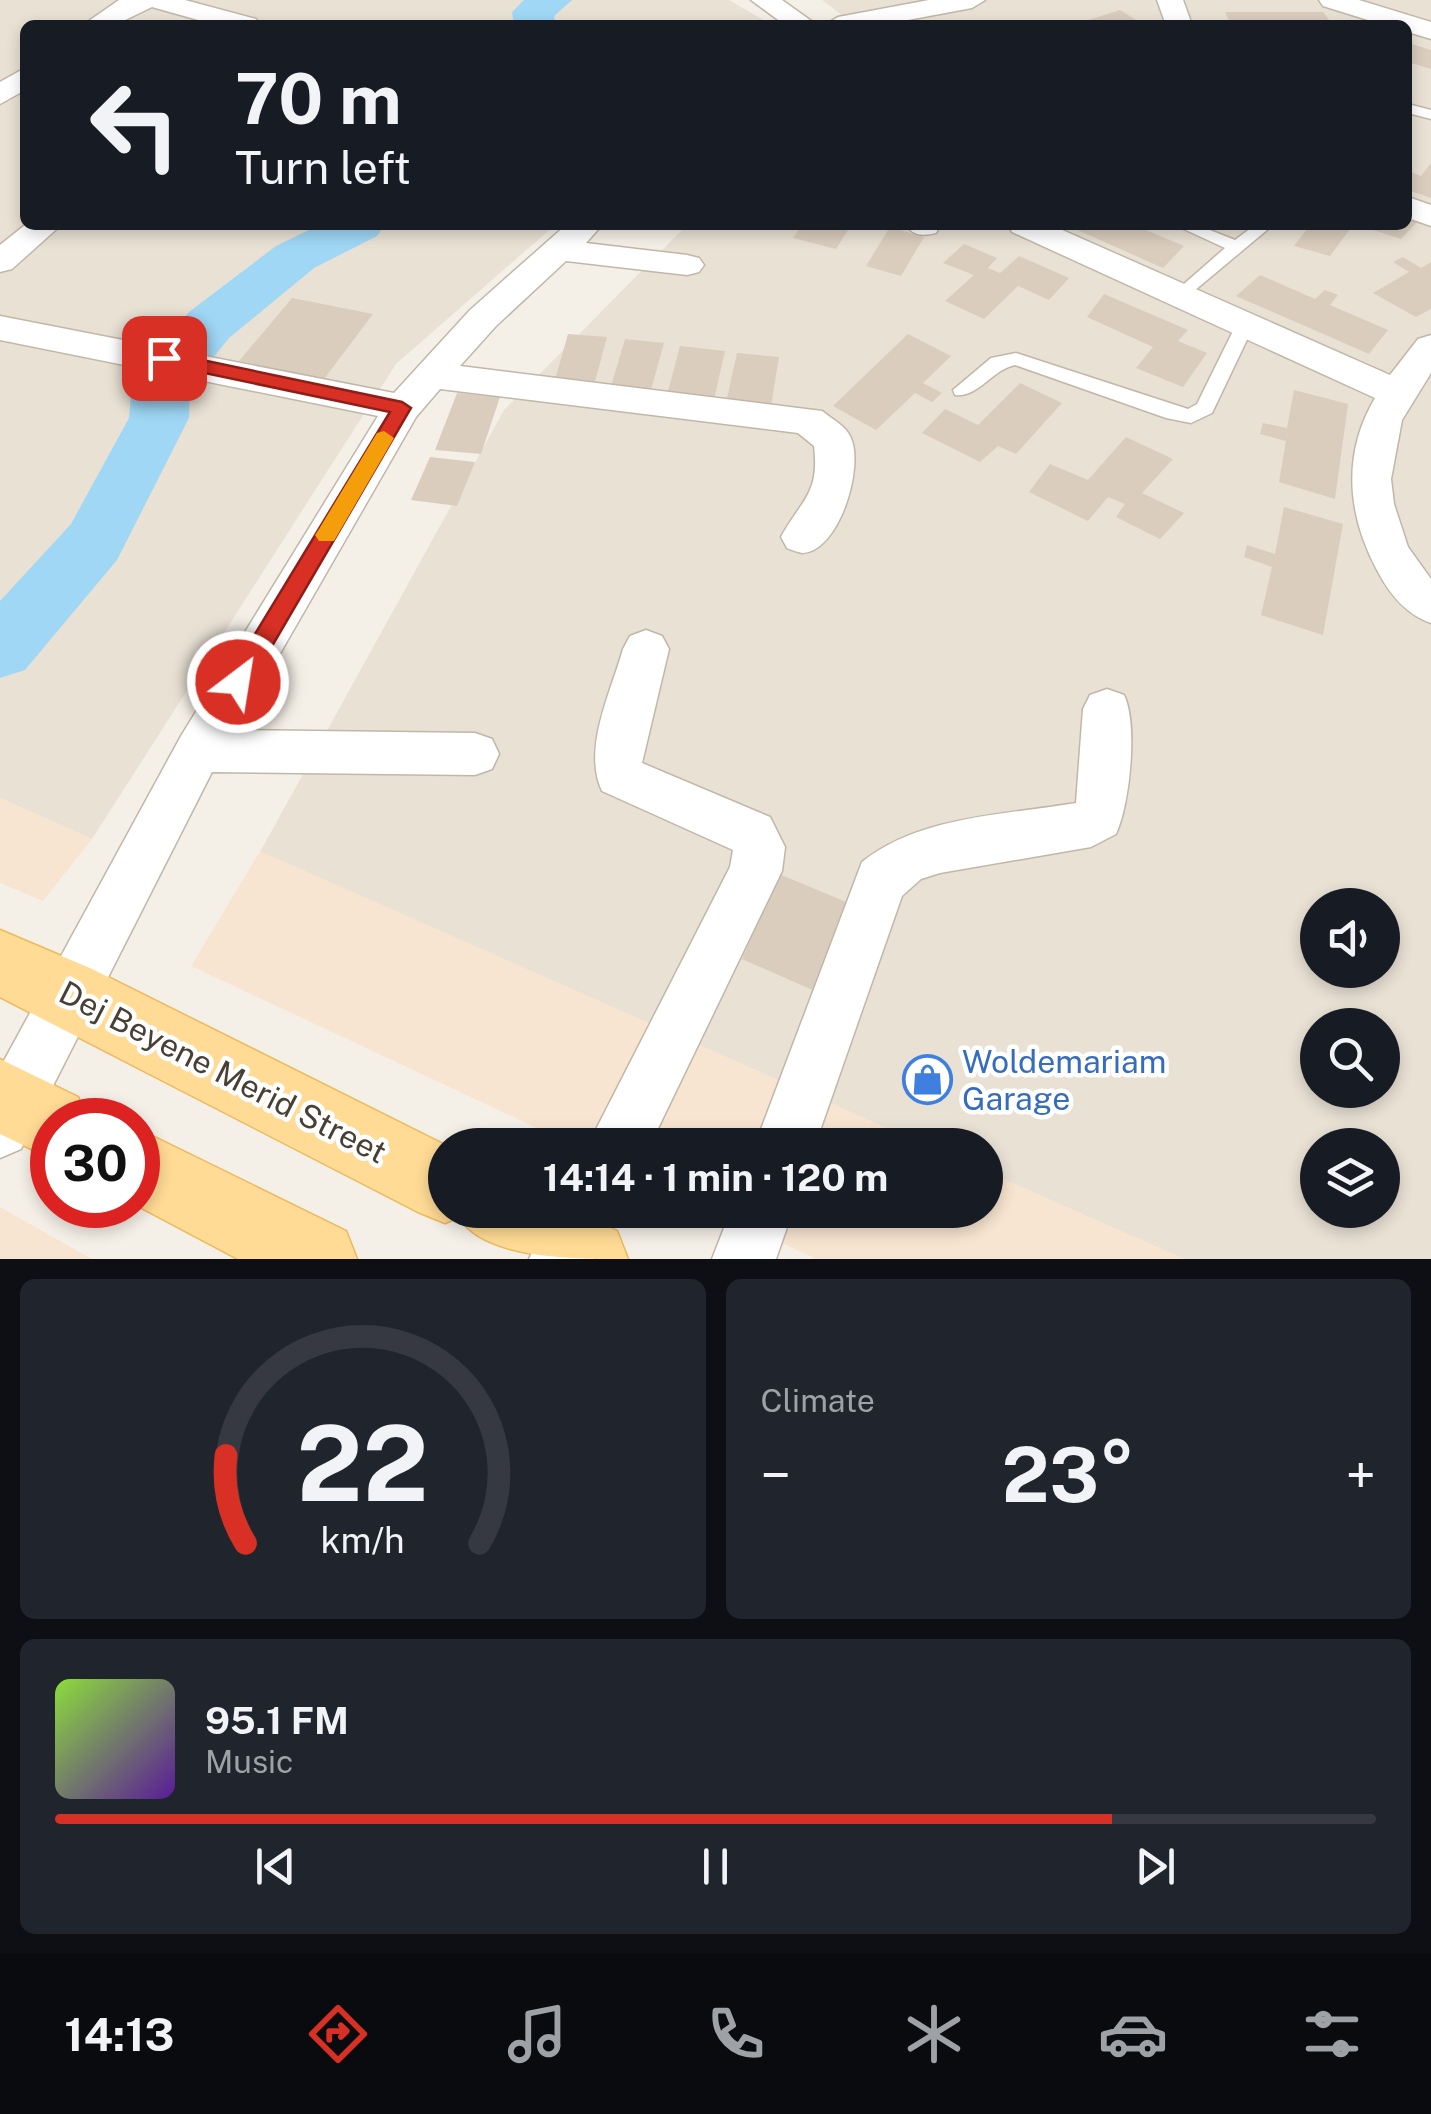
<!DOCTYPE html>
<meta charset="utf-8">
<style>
:root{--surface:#171b24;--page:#20242c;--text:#f1f3f6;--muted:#9ea1a6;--line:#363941;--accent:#d93025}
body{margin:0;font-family:"Public Sans",sans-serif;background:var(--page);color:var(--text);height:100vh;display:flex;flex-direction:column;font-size:38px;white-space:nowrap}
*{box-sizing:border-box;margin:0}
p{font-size:32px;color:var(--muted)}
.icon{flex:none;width:55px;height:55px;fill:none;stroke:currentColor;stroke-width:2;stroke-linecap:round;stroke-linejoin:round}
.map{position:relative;height:1259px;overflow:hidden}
.sheet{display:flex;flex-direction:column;gap:20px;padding:20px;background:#0d0f14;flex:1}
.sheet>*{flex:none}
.banner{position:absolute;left:20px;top:20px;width:1392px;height:210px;border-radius:15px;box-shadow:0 5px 15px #0003;background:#171b24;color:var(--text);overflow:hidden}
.controls{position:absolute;left:1300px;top:888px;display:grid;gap:20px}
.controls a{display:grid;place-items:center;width:100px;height:100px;border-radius:50%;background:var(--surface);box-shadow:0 5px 15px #0003;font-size:50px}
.speed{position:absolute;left:30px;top:1098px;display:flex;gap:20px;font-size:50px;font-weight:700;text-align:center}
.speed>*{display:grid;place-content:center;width:130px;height:130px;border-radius:50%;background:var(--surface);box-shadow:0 5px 15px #0003;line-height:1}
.speed .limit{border:15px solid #d22;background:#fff;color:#111}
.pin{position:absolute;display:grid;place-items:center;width:85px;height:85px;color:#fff;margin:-42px;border-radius:20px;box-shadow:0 5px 15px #0006}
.me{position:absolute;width:110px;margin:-55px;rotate:31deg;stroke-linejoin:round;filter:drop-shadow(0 0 8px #0008)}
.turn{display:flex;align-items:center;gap:35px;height:210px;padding:0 50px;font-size:45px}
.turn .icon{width:130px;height:130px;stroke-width:2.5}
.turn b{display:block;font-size:70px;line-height:85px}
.big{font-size:75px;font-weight:700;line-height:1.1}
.sheet .widget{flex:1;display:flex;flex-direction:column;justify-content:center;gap:15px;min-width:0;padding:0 35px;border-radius:15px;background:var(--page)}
.sheet .dial{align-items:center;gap:0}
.dial svg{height:260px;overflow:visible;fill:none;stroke:var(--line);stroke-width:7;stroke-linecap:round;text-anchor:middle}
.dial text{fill:var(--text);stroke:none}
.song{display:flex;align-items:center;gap:30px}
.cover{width:120px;height:120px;border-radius:15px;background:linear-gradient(135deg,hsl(90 70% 55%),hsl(270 70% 35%))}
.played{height:10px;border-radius:5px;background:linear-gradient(90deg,var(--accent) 80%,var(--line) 80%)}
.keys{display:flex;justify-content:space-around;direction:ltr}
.heat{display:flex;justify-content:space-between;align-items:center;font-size:55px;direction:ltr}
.sheet .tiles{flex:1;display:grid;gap:20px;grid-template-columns:1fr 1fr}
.widget:last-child{grid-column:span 2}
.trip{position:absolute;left:428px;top:1128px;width:575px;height:100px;border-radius:50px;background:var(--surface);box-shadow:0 5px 15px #0003;font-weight:700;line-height:100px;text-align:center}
.tabs{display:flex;height:160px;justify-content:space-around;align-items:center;background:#090b0e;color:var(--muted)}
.tabs .icon{width:70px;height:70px}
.tabs .current{color:var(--accent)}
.tabs b{font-size:45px;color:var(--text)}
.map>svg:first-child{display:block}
</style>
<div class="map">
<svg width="1431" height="1259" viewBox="0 0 1431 1259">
<rect width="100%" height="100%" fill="#f5f0e7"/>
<g fill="#e9e1d4" fill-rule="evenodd">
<polygon points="0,0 729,0 772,25 25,25 25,225 555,225 396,364 92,839 0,798"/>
<path d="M 822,0 L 1431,0 L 1431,1259 L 1184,1259 L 985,1171 L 985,1145 L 925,1145 L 260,852 L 504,410 L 687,225 L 1408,225 L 1408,25 L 855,25 ZM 1318,905 L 1382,905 L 1382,970 L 1318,970 ZM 1318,1025 L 1382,1025 L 1382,1090 L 1318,1090 ZM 1318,1145 L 1382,1145 L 1382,1210 L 1318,1210 Z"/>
</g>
<g fill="#f8e5d1">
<polygon points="0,798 92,839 43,901 0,883"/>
<polygon points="260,851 925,1145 573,1145 191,966"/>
<polygon points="985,1171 1184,1259 816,1259 711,1210 985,1210"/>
<polygon points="0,1207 92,1259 0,1259"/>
</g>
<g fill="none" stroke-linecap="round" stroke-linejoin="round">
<g fill="#9fd7f5" fill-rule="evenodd">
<polygon points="524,0 572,0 554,16 556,25 514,25 512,12"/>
<polygon points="319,225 385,225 377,236 314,268 229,338 190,386 189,418 117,560 25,670 0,678 0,601 71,524 129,418 132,382 140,368 189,312 276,246"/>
</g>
</g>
<g fill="#dacdbe">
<polygon points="1120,10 1141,23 1088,25 1082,22"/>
<polygon points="1225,12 1323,12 1333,25 1231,25"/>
<polygon points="1408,43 1431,50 1431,69 1408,62"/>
<polygon points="1431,163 1431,198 1408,190 1408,171 1421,176"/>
<polygon points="1408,219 1417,222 1401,239 1361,226 1408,225"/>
<polygon points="802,225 851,225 836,249 793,238"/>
<polygon points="1066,225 1134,225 1184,246 1163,268"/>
<polygon points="1310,225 1353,225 1330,256 1294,246"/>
<polygon points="890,227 924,237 901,276 866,266"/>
<polygon points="964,244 997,258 988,268 1000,273 1019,256 1069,278 1049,300 1018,286 984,319 945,301 974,275 943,263"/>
<polygon points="1403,257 1421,268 1431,262 1431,309 1416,317 1373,293 1409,272 1393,262"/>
<polygon points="1260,275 1315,299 1325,290 1338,295 1330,305 1388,330 1369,354 1236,296"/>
<polygon points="1104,294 1188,330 1178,341 1207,353 1183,387 1136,368 1153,347 1087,317"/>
<polygon points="292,298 373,314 324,379 239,361"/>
<polygon points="568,334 607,337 593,389 553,387"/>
<polygon points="908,334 951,356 923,383 942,393 932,402 915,393 876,430 833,406"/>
<polygon points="625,339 664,343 649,397 609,393"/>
<polygon points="680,346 725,351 713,404 666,399"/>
<polygon points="737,353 779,357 770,412 725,407"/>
<polygon points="1020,383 1062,403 1016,454 998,446 980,462 922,433 945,409 978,425"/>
<polygon points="1294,390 1348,404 1335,499 1279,482 1286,441 1260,434 1263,423 1287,428"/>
<polygon points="457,393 500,397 481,454 435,450"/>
<polygon points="1126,437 1173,459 1142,493 1184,513 1160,539 1116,517 1125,504 1108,497 1088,521 1029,492 1050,464 1088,480"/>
<polygon points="430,457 475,462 457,506 411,500"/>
<polygon points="1284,507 1343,524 1323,635 1261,615 1272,567 1244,557 1247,545 1275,554"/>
<polygon points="779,874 851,904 817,992 742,959"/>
</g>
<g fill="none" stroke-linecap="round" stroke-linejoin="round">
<defs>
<g id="service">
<polygon points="1408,104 1431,110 1431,119 1408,113"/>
<polygon points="1175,225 1197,225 1235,240 1255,225 1273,225 1182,301 1176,299 1176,291 1225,248"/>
<path d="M 1245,319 L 1254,325 L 1212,413 L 1191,423 L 1166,418 L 1015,365 C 993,369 978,398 955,395 L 953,390 L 991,358 L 1016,353 L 1188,409 L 1197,404 L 1236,325 Z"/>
</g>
<g id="minor">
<polygon points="119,0 185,0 256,19 259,25 216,25 152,7 115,25 83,25"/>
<polygon points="751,0 782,0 817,25 785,25"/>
<polygon points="929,0 985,0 972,8 881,25 825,25 838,17"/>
<polygon points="1157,0 1183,0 1192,25 1166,25"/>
<polygon points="1319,0 1359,0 1431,22 1431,39 1408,32 1408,25 1384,25 1323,6"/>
<polygon points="25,68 25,90 0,104 0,82"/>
<polygon points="1408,197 1431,205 1431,226 1408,218"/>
<polygon points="25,225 61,225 12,269 0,272 0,245"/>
<path d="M 566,225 L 602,225 L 586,243 L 687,255 L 699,258 L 704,265 L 699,272 L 687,275 L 566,261 L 496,326 L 460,366 L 822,411 C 832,419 846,426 851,438 C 864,468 839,552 802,553 C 801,553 788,549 787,548 L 781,537 C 801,500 820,494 814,446 L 798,433 L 440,389 L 416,417 L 236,730 L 475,733 L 492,739 L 499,754 L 492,769 L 475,775 L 212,772 L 21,1149 L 0,1158 L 0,1068 L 181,736 L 378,416 L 0,340 L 0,316 L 394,393 L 470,310 Z"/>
<path d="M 906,225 L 940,225 L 940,226 L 936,233 C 923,236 913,236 906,225 Z"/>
<path d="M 1008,225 L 1051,225 L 1390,375 L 1418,339 L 1431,335 L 1431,373 L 1402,420 L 1391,479 L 1394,504 L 1408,547 L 1431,579 L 1431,623 C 1405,614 1389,593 1377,570 C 1347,514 1342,454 1375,398 L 1012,232 Z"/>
<path d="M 646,630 L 662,636 L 669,649 L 642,763 L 770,817 L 785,847 L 782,871 L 650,1145 L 588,1145 L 730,867 L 733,850 L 602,791 C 582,749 611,692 623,649 L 630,636 Z"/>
<path d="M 1107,689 L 1124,695 C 1138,724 1130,804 1116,834 L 1091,847 L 940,873 L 921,879 L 902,896 L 815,1145 L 755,1145 L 862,862 C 920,816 1004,815 1076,803 L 1083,709 L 1090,695 Z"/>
<polygon points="552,1210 616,1210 594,1259 529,1259"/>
<polygon points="731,1210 793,1210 776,1259 712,1259"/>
</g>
<g id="primary">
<path d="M 0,930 L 92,969 L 445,1145 L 445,1210 L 574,1210 L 617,1231 L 628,1259 C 574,1259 484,1259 459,1217 L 445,1223 L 418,1212 L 0,997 Z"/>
<polygon points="0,1059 78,1097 87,1120 52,1120 52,1159 0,1134"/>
<polygon points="138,1129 346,1231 357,1259 238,1259 136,1205"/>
</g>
</defs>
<use href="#service" stroke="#c1b7a9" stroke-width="3"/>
<use href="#minor" stroke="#c1b7a9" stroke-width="3"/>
<use href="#primary" stroke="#ecb95d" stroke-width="3"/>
<use href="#service" fill="#fff" fill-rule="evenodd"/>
<use href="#minor" fill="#fff" fill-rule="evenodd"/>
<use href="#primary" fill="#ffdb95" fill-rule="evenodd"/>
</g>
<polygon fill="#d93025" stroke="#8d1f18" stroke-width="2.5" points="164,352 402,402 411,408 247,689 230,689 227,682 230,675 390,412 157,363 157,354"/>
<polygon fill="#f59e0b" points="384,431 394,438 334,541 319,541 315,535 319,529 377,433"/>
<defs>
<symbol id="shop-ring" viewBox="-11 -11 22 22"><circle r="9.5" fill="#fff" stroke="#3f7fe0" stroke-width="1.5"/><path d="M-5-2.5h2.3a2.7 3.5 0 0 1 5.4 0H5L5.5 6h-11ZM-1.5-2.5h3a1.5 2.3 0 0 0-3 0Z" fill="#3f7fe0"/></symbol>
</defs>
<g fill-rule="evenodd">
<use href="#shop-ring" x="900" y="1052" width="55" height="55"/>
</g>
<g text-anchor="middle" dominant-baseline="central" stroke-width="9" stroke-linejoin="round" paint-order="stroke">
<g font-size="32" fill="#366cbe" stroke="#fff" text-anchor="start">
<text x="962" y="1061">Woldemariam<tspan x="962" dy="37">Garage</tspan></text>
</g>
<g font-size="32" fill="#484035" stroke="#fff">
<text transform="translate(223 1072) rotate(27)">Dej Beyene Merid Street</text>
</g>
</g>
</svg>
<div class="controls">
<a><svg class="icon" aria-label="sound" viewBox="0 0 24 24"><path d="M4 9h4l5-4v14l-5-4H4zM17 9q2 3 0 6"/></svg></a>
<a><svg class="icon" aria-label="search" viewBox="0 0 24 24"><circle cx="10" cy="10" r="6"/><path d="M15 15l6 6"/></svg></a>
<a><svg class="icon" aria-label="layers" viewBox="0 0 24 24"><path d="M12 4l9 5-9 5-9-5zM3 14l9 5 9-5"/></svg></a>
</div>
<div class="speed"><div class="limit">30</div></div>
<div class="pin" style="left:164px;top:358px;background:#d93025"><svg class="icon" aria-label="arrive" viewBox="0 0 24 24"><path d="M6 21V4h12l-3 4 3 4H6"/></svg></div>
<svg class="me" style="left:238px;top:682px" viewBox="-20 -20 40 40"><circle r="17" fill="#d93025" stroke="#fff" stroke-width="3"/><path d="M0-11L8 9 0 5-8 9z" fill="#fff"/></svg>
<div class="trip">14:14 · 1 min · 120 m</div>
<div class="banner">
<div class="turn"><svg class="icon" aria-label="left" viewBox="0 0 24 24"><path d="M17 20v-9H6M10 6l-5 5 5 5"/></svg><div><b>70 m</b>Turn left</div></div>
</div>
</div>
<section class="sheet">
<div class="tiles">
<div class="widget dial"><svg viewBox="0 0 100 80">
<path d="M14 69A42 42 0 1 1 86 69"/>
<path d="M14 69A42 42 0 0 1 8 42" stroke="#d93025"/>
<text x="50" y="56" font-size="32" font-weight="700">22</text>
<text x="50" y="72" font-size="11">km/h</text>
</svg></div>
<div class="widget"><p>Climate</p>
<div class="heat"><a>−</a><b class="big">23°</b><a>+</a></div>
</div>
<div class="widget">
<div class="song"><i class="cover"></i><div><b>95.1 FM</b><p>Music</p></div></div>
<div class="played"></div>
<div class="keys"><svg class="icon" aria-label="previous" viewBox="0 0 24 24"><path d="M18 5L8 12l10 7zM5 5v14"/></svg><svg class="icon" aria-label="pause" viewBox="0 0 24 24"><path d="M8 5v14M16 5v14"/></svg><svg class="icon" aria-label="next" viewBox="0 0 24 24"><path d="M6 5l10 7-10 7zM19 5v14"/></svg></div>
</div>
</div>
</section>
<nav class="tabs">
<b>14:13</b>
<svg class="icon current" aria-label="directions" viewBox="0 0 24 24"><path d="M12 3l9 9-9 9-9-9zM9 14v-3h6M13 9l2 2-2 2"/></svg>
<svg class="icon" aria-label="music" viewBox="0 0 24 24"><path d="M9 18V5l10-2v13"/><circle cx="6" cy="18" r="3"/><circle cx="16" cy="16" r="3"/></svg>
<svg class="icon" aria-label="phone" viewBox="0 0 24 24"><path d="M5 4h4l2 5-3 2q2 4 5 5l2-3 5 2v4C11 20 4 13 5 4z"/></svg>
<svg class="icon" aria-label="climate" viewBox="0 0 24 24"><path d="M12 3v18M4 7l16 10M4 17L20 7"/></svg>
<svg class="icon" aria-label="car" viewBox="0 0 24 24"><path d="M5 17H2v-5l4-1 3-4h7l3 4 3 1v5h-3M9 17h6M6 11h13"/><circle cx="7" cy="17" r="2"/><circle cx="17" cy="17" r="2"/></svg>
<svg class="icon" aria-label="filters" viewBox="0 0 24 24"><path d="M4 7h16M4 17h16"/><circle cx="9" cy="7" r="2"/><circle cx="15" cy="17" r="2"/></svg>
</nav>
